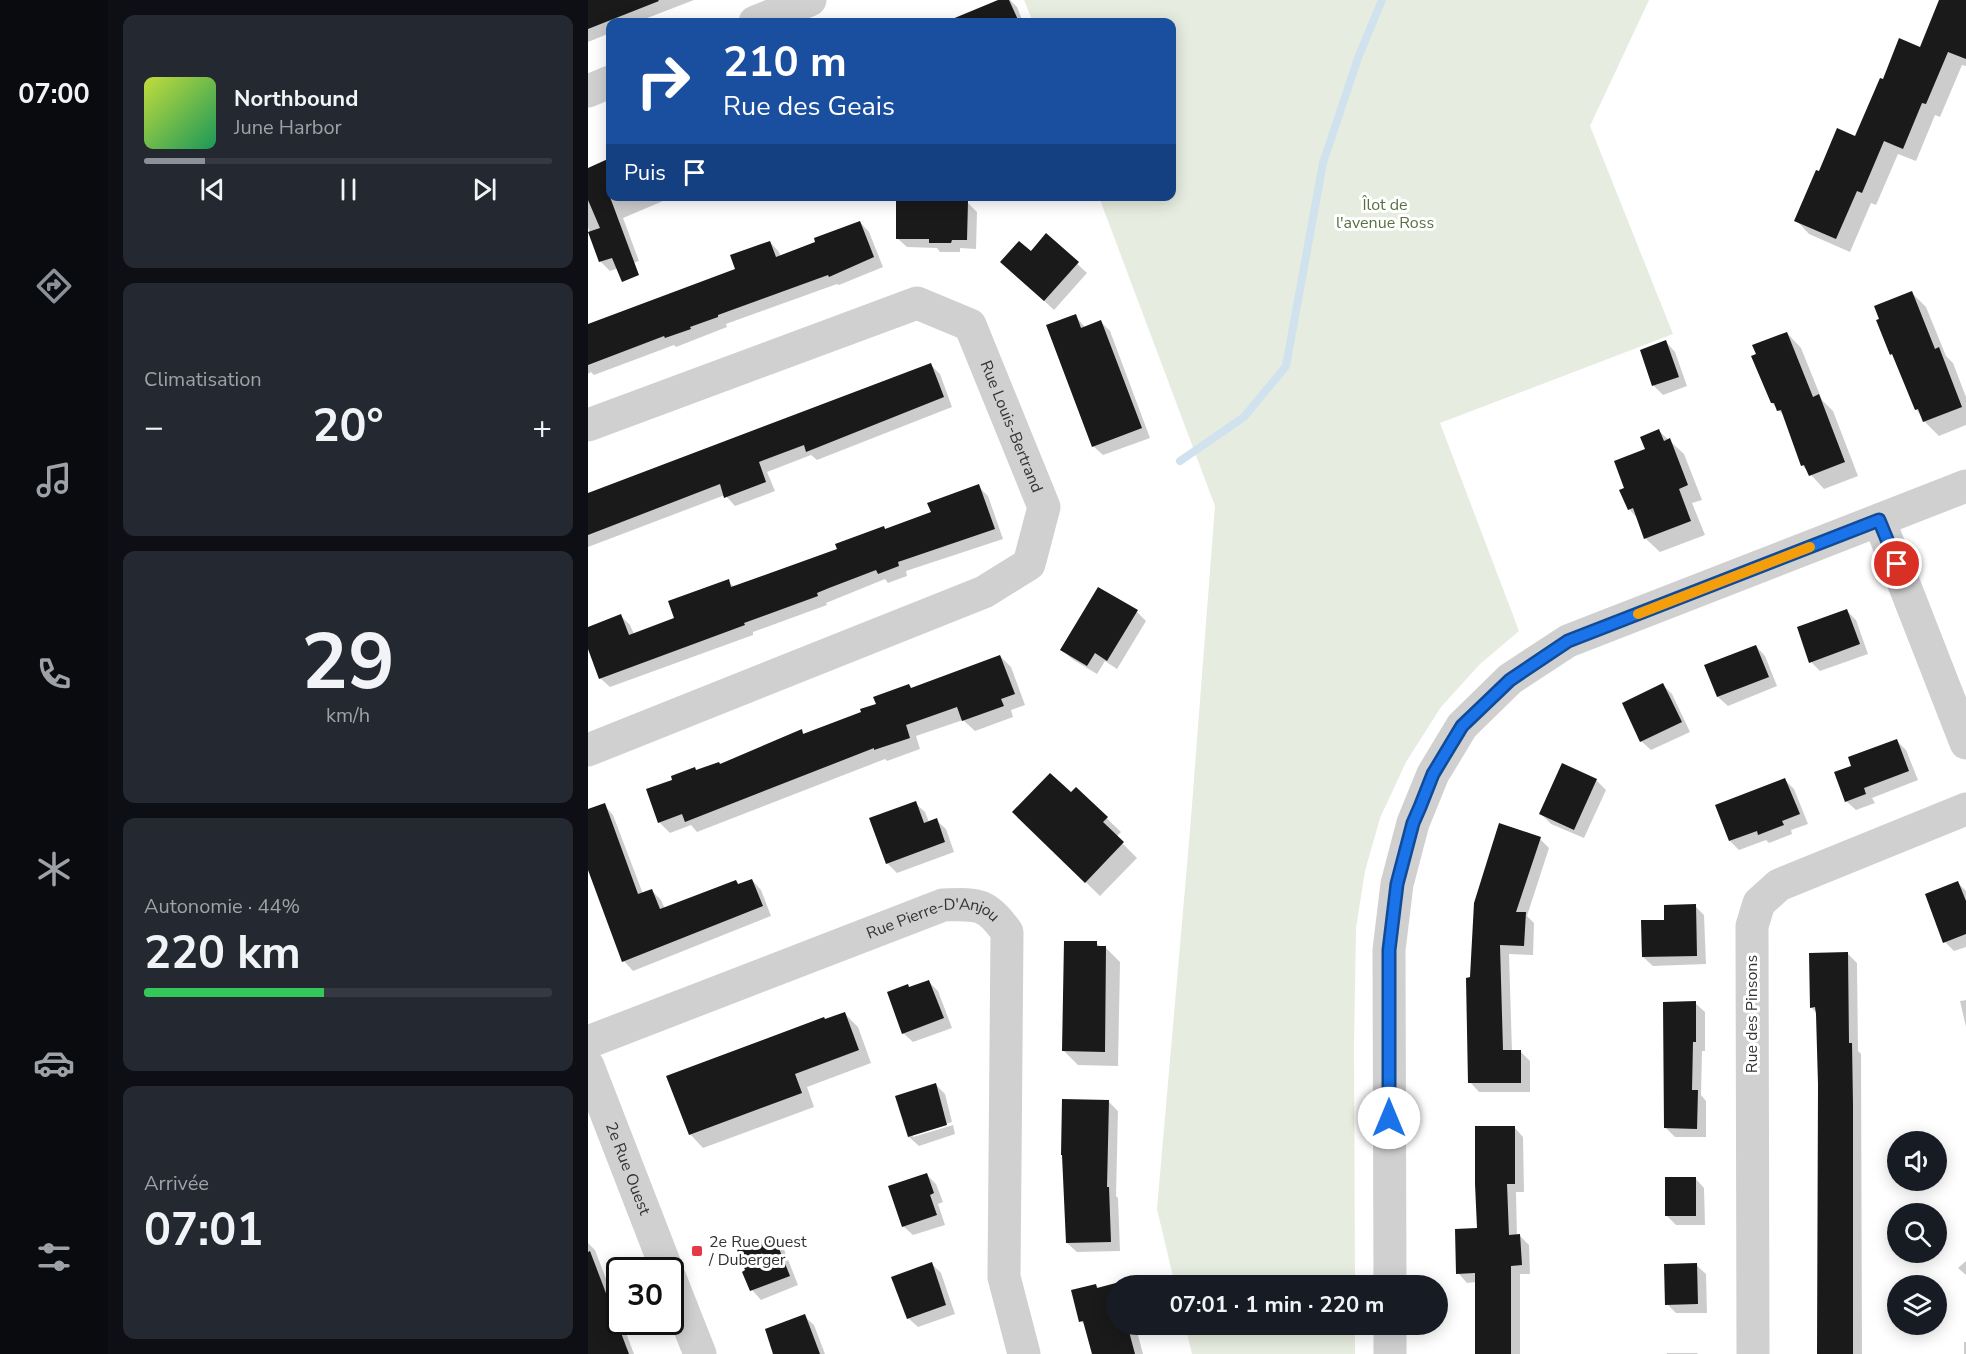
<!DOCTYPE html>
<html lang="fr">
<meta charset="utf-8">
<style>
:root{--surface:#171b24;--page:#242831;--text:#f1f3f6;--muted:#9ea1a6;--line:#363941;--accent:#8c9099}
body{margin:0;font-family:"Nunito Sans",sans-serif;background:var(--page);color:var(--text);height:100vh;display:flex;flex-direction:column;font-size:22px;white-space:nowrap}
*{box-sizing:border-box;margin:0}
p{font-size:20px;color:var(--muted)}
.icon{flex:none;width:33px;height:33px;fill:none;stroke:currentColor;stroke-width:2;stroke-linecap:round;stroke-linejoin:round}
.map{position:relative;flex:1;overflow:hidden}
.panel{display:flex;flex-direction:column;gap:15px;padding:15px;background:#0d0f14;width:480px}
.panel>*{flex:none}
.guide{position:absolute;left:18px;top:18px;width:570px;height:183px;border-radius:12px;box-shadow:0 3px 15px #0003;background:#1a4fa0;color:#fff;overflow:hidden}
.buttons{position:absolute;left:1299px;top:1131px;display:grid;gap:12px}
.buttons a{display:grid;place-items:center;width:60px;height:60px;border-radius:50%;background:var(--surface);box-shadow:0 3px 15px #0003;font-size:30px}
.speed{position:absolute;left:18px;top:1257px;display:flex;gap:12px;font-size:30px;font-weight:700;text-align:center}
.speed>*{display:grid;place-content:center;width:78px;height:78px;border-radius:50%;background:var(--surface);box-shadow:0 3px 15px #0003;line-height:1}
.speed .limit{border:3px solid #111;border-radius:9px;background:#fff;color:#111}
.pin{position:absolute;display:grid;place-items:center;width:51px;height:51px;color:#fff;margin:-26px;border:3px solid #fff;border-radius:50%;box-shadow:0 2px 6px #0007}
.me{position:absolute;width:66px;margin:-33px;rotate:0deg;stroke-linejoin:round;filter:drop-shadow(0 0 4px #0008)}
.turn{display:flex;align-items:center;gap:21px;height:126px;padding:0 18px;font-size:27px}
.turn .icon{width:78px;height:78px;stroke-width:2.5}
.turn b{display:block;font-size:42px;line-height:51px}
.then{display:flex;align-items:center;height:57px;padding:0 18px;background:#0003;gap:12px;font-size:22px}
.big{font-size:45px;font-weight:700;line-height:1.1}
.panel .tile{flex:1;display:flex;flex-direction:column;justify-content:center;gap:9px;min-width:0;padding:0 21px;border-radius:12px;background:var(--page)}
.panel .dial{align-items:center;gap:0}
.dial b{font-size:78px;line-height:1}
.song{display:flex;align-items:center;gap:18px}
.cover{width:72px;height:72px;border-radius:9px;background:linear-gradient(135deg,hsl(70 70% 55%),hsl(150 70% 35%))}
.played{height:6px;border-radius:3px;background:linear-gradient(90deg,var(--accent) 15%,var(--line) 15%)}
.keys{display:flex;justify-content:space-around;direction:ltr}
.heat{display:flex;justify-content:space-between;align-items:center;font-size:33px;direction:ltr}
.charge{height:9px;border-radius:4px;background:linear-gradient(90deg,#34c759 44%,var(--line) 0)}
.trip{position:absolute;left:518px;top:1275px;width:342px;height:60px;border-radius:30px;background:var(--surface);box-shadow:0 3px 15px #0003;font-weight:700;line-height:60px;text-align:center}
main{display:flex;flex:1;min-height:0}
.tabs{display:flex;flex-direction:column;width:108px;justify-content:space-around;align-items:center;background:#090b0e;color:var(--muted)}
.tabs .icon{width:42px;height:42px}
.tabs .on{color:var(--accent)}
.tabs b{font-size:27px;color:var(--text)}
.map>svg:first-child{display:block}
</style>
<main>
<nav class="tabs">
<b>07:00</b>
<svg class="icon on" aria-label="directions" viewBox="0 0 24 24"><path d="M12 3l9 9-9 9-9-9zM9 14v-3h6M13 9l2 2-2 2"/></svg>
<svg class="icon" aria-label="music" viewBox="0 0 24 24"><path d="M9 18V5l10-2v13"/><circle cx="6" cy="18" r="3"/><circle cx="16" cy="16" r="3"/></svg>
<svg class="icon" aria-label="phone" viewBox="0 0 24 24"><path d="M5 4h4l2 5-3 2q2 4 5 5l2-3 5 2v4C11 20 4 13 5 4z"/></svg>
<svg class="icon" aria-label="climate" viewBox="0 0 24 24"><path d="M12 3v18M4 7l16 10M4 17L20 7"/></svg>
<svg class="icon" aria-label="car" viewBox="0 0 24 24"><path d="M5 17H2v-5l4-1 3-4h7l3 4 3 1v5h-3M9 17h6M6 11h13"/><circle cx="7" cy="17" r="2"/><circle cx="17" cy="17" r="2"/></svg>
<svg class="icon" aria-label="filters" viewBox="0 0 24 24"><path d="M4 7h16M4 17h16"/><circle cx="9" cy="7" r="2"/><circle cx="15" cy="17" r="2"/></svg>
</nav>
<section class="panel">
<div class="tile">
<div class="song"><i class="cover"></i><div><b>Northbound</b><p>June Harbor</p></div></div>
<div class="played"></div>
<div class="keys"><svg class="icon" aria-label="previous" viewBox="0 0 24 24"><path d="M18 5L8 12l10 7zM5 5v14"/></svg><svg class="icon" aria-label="pause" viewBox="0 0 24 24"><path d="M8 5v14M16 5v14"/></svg><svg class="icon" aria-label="next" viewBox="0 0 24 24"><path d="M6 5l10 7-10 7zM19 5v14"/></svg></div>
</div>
<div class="tile"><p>Climatisation</p>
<div class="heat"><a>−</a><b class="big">20°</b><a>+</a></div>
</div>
<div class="tile dial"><b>29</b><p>km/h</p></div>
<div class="tile"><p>Autonomie · 44%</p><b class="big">220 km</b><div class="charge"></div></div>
<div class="tile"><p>Arrivée</p><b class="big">07:01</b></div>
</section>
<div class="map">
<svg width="1378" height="1354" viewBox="0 0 1378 1354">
<rect width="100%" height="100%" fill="#fff"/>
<g fill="#e6ecdf">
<polygon points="436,0 1061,0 1002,126 1085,334 852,423 931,631 892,664 853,707 818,762 792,818 777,871 768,928 766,1044 767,1285 587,1285 569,1209 602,831 627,506 511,197 584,196 584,22 445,22"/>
<polygon points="597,1325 767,1325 767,1354 604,1354"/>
</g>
<g fill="#0003">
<polygon points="0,0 106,0 49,22 22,22 22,33 0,42"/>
<polygon points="413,0 422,0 429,7 435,22 358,22"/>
<polygon points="1353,0 1378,0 1378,66 1374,65 1352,117 1347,115 1328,161 1310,154 1288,205 1283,203 1262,252 1221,234 1208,220 1232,173 1268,138 1295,81 1333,49"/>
<polygon points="20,161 22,163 22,196 73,196 75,201 35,218 51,261 22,271 12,261 0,227 0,169"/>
<polygon points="363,200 365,202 379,202 389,212 388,249 372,248 372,252 352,252 349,248 319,247 309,238"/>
<polygon points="272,222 281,232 295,267 251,285 249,284 138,324 139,327 88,347 86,345 6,375 3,372 0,374 0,325 149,270 182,242 191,252 193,257 229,243"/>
<polygon points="458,235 499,273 466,310 424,271"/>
<polygon points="1324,293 1338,307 1358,356 1365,363 1378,397 1378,425 1351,436 1336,421 1328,409"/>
<polygon points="487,316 497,327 513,322 522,331 562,438 515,455 505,446"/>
<polygon points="1199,333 1213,348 1234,400 1245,411 1270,476 1236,489 1214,465 1197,417 1184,403"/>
<polygon points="1078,342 1087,352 1099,386 1075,395 1065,385"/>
<polygon points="343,365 352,374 364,407 229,460 223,455 179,472 187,491 147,506 137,495 0,547 0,495"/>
<polygon points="1071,431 1096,454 1114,500 1104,503 1117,535 1072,552 1057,538 1050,519 1041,509 1038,488"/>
<polygon points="390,486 400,496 415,539 318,571 319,576 300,583 297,579 238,603 239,605 165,632 165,635 22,687 12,678 0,645 0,628 33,616 42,625 46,634 88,619 140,581 147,588 251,550 296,528 298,530 344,513"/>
<polygon points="1259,611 1268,620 1280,654 1232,671 1223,662"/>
<polygon points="549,612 558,621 529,669 517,661 509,674 484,659 474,650"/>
<polygon points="1168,646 1177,656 1189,686 1140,706 1130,697 1118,666"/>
<polygon points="412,656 423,667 437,705 423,710 425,717 387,731 375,720 328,736 332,749 299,761 297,759 109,832 103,825 82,833 71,822 109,771 133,765 213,731 217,735 275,713 324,689"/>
<polygon points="1075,685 1084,694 1102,732 1063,750 1053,741"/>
<polygon points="1308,740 1318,750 1330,780 1284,798 1287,803 1268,810 1258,801 1265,767"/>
<polygon points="1008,780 1018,790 996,838 963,824 953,814"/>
<polygon points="1197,780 1206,789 1220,824 1203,830 1204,834 1181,843 1178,840 1151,850 1142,841"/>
<polygon points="488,789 533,832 528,837 549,858 512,896 440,826"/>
<polygon points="327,803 337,812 341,822 348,820 358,829 366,852 309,873 299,863"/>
<polygon points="16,805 25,815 55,894 64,891 73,900 77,909 164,880 173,890 183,916 45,971 36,961 0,869 0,811"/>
<polygon points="952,839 961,848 939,916 946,923 945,955 921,954 924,1052 933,1052 942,1061 942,1092 891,1092 882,1082 883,979"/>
<polygon points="1370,883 1378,891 1378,947 1366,951 1357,942"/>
<polygon points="1107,906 1116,915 1118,964 1065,966 1055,957 1078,921"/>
<polygon points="508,943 514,948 518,948 532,962 530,1066 490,1065 476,1051"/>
<polygon points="1260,954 1269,963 1270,1051 1273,1054 1274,1354 1231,1354 1231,1084 1229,1013 1223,1007"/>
<polygon points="341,982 350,991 364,1028 325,1042 315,1033 322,988"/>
<polygon points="1378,1000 1378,1027 1372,1001"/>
<polygon points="1107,1003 1117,1012 1117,1051 1114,1051 1113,1095 1118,1101 1118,1137 1087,1137 1078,1128"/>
<polygon points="257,1014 270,1027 283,1063 219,1087 226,1107 115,1148 102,1134 238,1020"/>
<polygon points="348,1085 357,1094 364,1122 325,1134 325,1137 365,1125 367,1134 331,1146 321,1137"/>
<polygon points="521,1102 530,1111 528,1196 530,1198 532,1251 489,1252 479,1243"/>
<polygon points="926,1127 935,1137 936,1192 928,1192 929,1236 932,1236 941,1245 942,1274 932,1274 932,1354 889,1354 888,1282 879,1283 870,1273 890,1230"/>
<polygon points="339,1175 348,1184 355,1202 350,1204 357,1225 325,1235 315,1226"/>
<polygon points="1107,1178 1116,1188 1117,1225 1088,1225 1079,1216"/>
<polygon points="186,1238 195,1247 210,1285 173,1300 164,1290 156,1272"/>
<polygon points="0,1243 7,1250 32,1316 32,1322 34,1322 46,1354 0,1354"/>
<polygon points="1378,1261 1378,1275 1370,1268"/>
<polygon points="344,1264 353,1273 367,1314 330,1327 320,1318"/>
<polygon points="1108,1265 1118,1274 1119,1313 1088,1313 1079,1304"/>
<polygon points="527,1284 528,1324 547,1324 555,1354 505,1354 498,1326 493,1321 508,1285 511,1289"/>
<polygon points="216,1316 226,1325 237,1354 185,1354"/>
<rect x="1376" y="1342" width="2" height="12"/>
<polygon points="1079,1353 1109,1353 1110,1354 1079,1354"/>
</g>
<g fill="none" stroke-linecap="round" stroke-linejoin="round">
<polyline stroke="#cfe2ee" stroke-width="8" points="592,461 656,417 698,366 735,163 770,58 794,0"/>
</g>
<g fill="#1a1a1a">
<polygon points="0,0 70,0 71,1 0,29"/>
<polygon points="410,0 421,0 431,22 357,22"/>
<polygon points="1351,0 1378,0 1378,59 1360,52 1338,104 1334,103 1315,149 1296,141 1274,193 1269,191 1248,239 1206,221 1228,170 1231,171 1249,128 1267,136 1292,78 1295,79 1311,38 1332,47"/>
<polygon points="22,158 22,197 51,275 34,282 24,258 11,262 0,232 12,228 0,200 0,168"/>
<polygon points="308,197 363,198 363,200 380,201 379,240 364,240 363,243 341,243 341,239 308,239"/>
<polygon points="272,221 286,257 241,277 240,275 130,315 130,317 102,327 103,329 77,338 76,336 0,365 0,324 147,269 142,255 182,241 188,257 227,242 226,238"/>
<polygon points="458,233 491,262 456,301 412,262 431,241 443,251"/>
<polygon points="1324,291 1347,349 1351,347 1374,407 1335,422 1330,409 1327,410 1304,354 1302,355 1288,320 1291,319 1286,306"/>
<polygon points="488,314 493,328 513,320 554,428 504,447 458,325"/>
<polygon points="1199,332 1225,397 1231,394 1257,462 1221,476 1216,465 1213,466 1193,410 1189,411 1186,403 1183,403 1163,356 1168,354 1164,345"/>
<polygon points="1078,340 1091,377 1064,386 1052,350"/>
<polygon points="343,363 356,397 218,452 216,445 171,462 178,482 136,498 132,484 0,535 0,493"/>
<polygon points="1071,429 1076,441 1082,438 1100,485 1091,489 1103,521 1056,539 1045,508 1040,510 1031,490 1036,488 1026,461 1057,449 1052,437"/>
<polygon points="391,484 407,529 310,562 311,566 290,574 288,570 241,588 229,593 230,596 156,623 157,625 11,679 0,649 0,627 33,614 41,635 86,618 80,601 141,579 143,587 249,549 247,544 296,526 297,529 343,512 339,503"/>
<polygon points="510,587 550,610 519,661 507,653 499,666 472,650"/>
<polygon points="1259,609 1272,644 1221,663 1209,627"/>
<polygon points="1168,645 1181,677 1129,697 1116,665"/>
<polygon points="412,655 427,694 413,699 416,706 374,721 369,707 318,725 322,738 286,750 286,748 97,822 94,814 70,823 58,789 84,780 83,776 107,767 108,770 131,762 132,764 214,729 215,734 273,712 272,709 288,704 285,697 321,684 323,688"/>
<polygon points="1075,683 1094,722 1052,742 1034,703"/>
<polygon points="1309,739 1321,771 1276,788 1278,794 1257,802 1246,772 1263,766 1260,757"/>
<polygon points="974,763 1009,779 986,830 951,814"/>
<polygon points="462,773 483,792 488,787 520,817 515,822 536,842 497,883 424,812"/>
<polygon points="1197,778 1212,814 1194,821 1196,825 1170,835 1169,831 1141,841 1127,805"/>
<polygon points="328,801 336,823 349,818 357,842 298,864 281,818"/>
<polygon points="17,803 50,894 64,889 72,909 148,880 150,884 164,879 175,906 34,962 0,870 0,809"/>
<polygon points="911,823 953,837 928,912 938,912 936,946 912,945 915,1050 933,1050 933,1083 880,1083 878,978 882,977 886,903"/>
<polygon points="1370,881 1378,901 1378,934 1355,943 1337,894"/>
<polygon points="1108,904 1109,956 1054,957 1053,920 1076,920 1076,905"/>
<polygon points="476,941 509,941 509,946 518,946 517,1052 474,1051"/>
<polygon points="1260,952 1261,1043 1264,1043 1265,1105 1265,1354 1229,1354 1230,1084 1228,1014 1227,1007 1222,1008 1221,953"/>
<polygon points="341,980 356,1018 314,1034 299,992 320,984 321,987"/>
<polygon points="1108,1001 1108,1042 1105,1042 1104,1090 1110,1090 1109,1129 1076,1128 1075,1002"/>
<polygon points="257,1012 271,1050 207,1074 214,1093 101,1135 78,1076 236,1017 237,1019"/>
<polygon points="348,1083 359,1125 320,1137 307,1096"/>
<polygon points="474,1099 521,1100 519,1187 521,1187 523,1242 478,1243 474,1155 473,1155"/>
<polygon points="887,1126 927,1126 927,1184 919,1184 921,1235 932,1234 934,1265 923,1266 923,1354 887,1354 887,1273 868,1274 867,1229 889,1228 887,1184"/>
<polygon points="339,1173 346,1193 342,1195 349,1215 314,1227 300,1186"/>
<rect x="1077" y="1177" width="31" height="39"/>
<polygon points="186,1236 202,1276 162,1291 154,1272 157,1270 149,1250"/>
<polygon points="2,1251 41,1354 0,1354 0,1252"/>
<polygon points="344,1262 358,1305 319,1319 303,1277"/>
<polygon points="1109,1263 1110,1304 1077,1305 1076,1264"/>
<polygon points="528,1283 528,1324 539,1324 547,1354 504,1354 495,1321 491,1322 483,1290 508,1284 509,1288"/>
<polygon points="217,1314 232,1354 185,1354 177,1329"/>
</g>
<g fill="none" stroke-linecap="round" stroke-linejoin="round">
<g stroke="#d0d0d0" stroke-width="33">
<polyline points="167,22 222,0"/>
<polyline points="0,91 22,82"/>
<path id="s1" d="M 0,425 L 329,303 L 382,325 L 456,507 L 441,564 L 396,592 L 0,750"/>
<polyline points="1291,520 1378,743"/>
<path id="s2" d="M 0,1042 L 355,905 C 389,904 398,902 419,932 L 416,1277 L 436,1354"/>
<path id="s3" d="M 0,1066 L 79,1270"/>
<polyline points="82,1278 112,1354"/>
<polyline points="802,1286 801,950 809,884 825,823 845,774 874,726 922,679 980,641 1378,486"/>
<polyline points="802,1324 802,1354"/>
<polyline points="1165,1354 1164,926 1171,903 1191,885 1378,809"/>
</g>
</g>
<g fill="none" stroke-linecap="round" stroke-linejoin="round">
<defs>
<polyline id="route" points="801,1118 801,950 809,884 825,823 832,807 845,774 874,726 922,680 980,641 1291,520 1309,564"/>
</defs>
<use href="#route" stroke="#114b97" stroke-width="15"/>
<use href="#route" stroke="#1a73e8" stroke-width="10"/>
<polyline stroke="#f59e0b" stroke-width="10" points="1050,614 1222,547"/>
</g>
<rect fill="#e63946" stroke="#fff" stroke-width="2" x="103" y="1245" width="12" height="12" rx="3"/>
<g text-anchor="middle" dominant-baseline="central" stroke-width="6" stroke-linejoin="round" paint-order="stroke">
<g font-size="16" fill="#56703f" stroke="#fff">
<text x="797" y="205">Îlot de<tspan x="797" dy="18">l'avenue Ross</tspan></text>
</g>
<g font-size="16" fill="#333" stroke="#fff">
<text stroke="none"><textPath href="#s1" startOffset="518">Rue Louis-Bertrand</textPath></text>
<text stroke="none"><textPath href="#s2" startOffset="369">Rue Pierre-D'Anjou</textPath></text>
<text transform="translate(1164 1014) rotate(-90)">Rue des Pinsons</text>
<text stroke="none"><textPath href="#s3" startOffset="110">2e Rue Ouest</textPath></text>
</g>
<g font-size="16" fill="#333" stroke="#fff" text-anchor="start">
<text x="121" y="1242">2e Rue Ouest<tspan x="121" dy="18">/ Duberger</tspan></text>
</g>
</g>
</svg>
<div class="buttons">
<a><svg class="icon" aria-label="sound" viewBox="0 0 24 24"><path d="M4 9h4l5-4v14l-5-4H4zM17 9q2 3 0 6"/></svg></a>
<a><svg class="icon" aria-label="search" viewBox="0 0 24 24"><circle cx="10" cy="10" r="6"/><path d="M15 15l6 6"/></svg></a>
<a><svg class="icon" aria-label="layers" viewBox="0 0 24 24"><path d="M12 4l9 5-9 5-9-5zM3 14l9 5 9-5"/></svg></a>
</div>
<div class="speed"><div class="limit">30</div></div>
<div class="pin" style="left:1309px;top:564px;background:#d93025"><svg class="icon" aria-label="arrive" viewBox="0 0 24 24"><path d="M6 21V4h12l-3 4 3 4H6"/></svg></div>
<svg class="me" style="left:801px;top:1118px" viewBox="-20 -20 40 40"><circle r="19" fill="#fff"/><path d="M0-13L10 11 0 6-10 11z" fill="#1a73e8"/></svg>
<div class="trip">07:01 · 1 min · 220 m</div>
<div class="guide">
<div class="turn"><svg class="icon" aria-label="right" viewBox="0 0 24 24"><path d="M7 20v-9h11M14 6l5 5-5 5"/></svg><div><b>210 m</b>Rue des Geais</div></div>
<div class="then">Puis<svg class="icon" aria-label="arrive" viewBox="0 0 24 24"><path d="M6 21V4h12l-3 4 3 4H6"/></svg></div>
</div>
</div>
</main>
